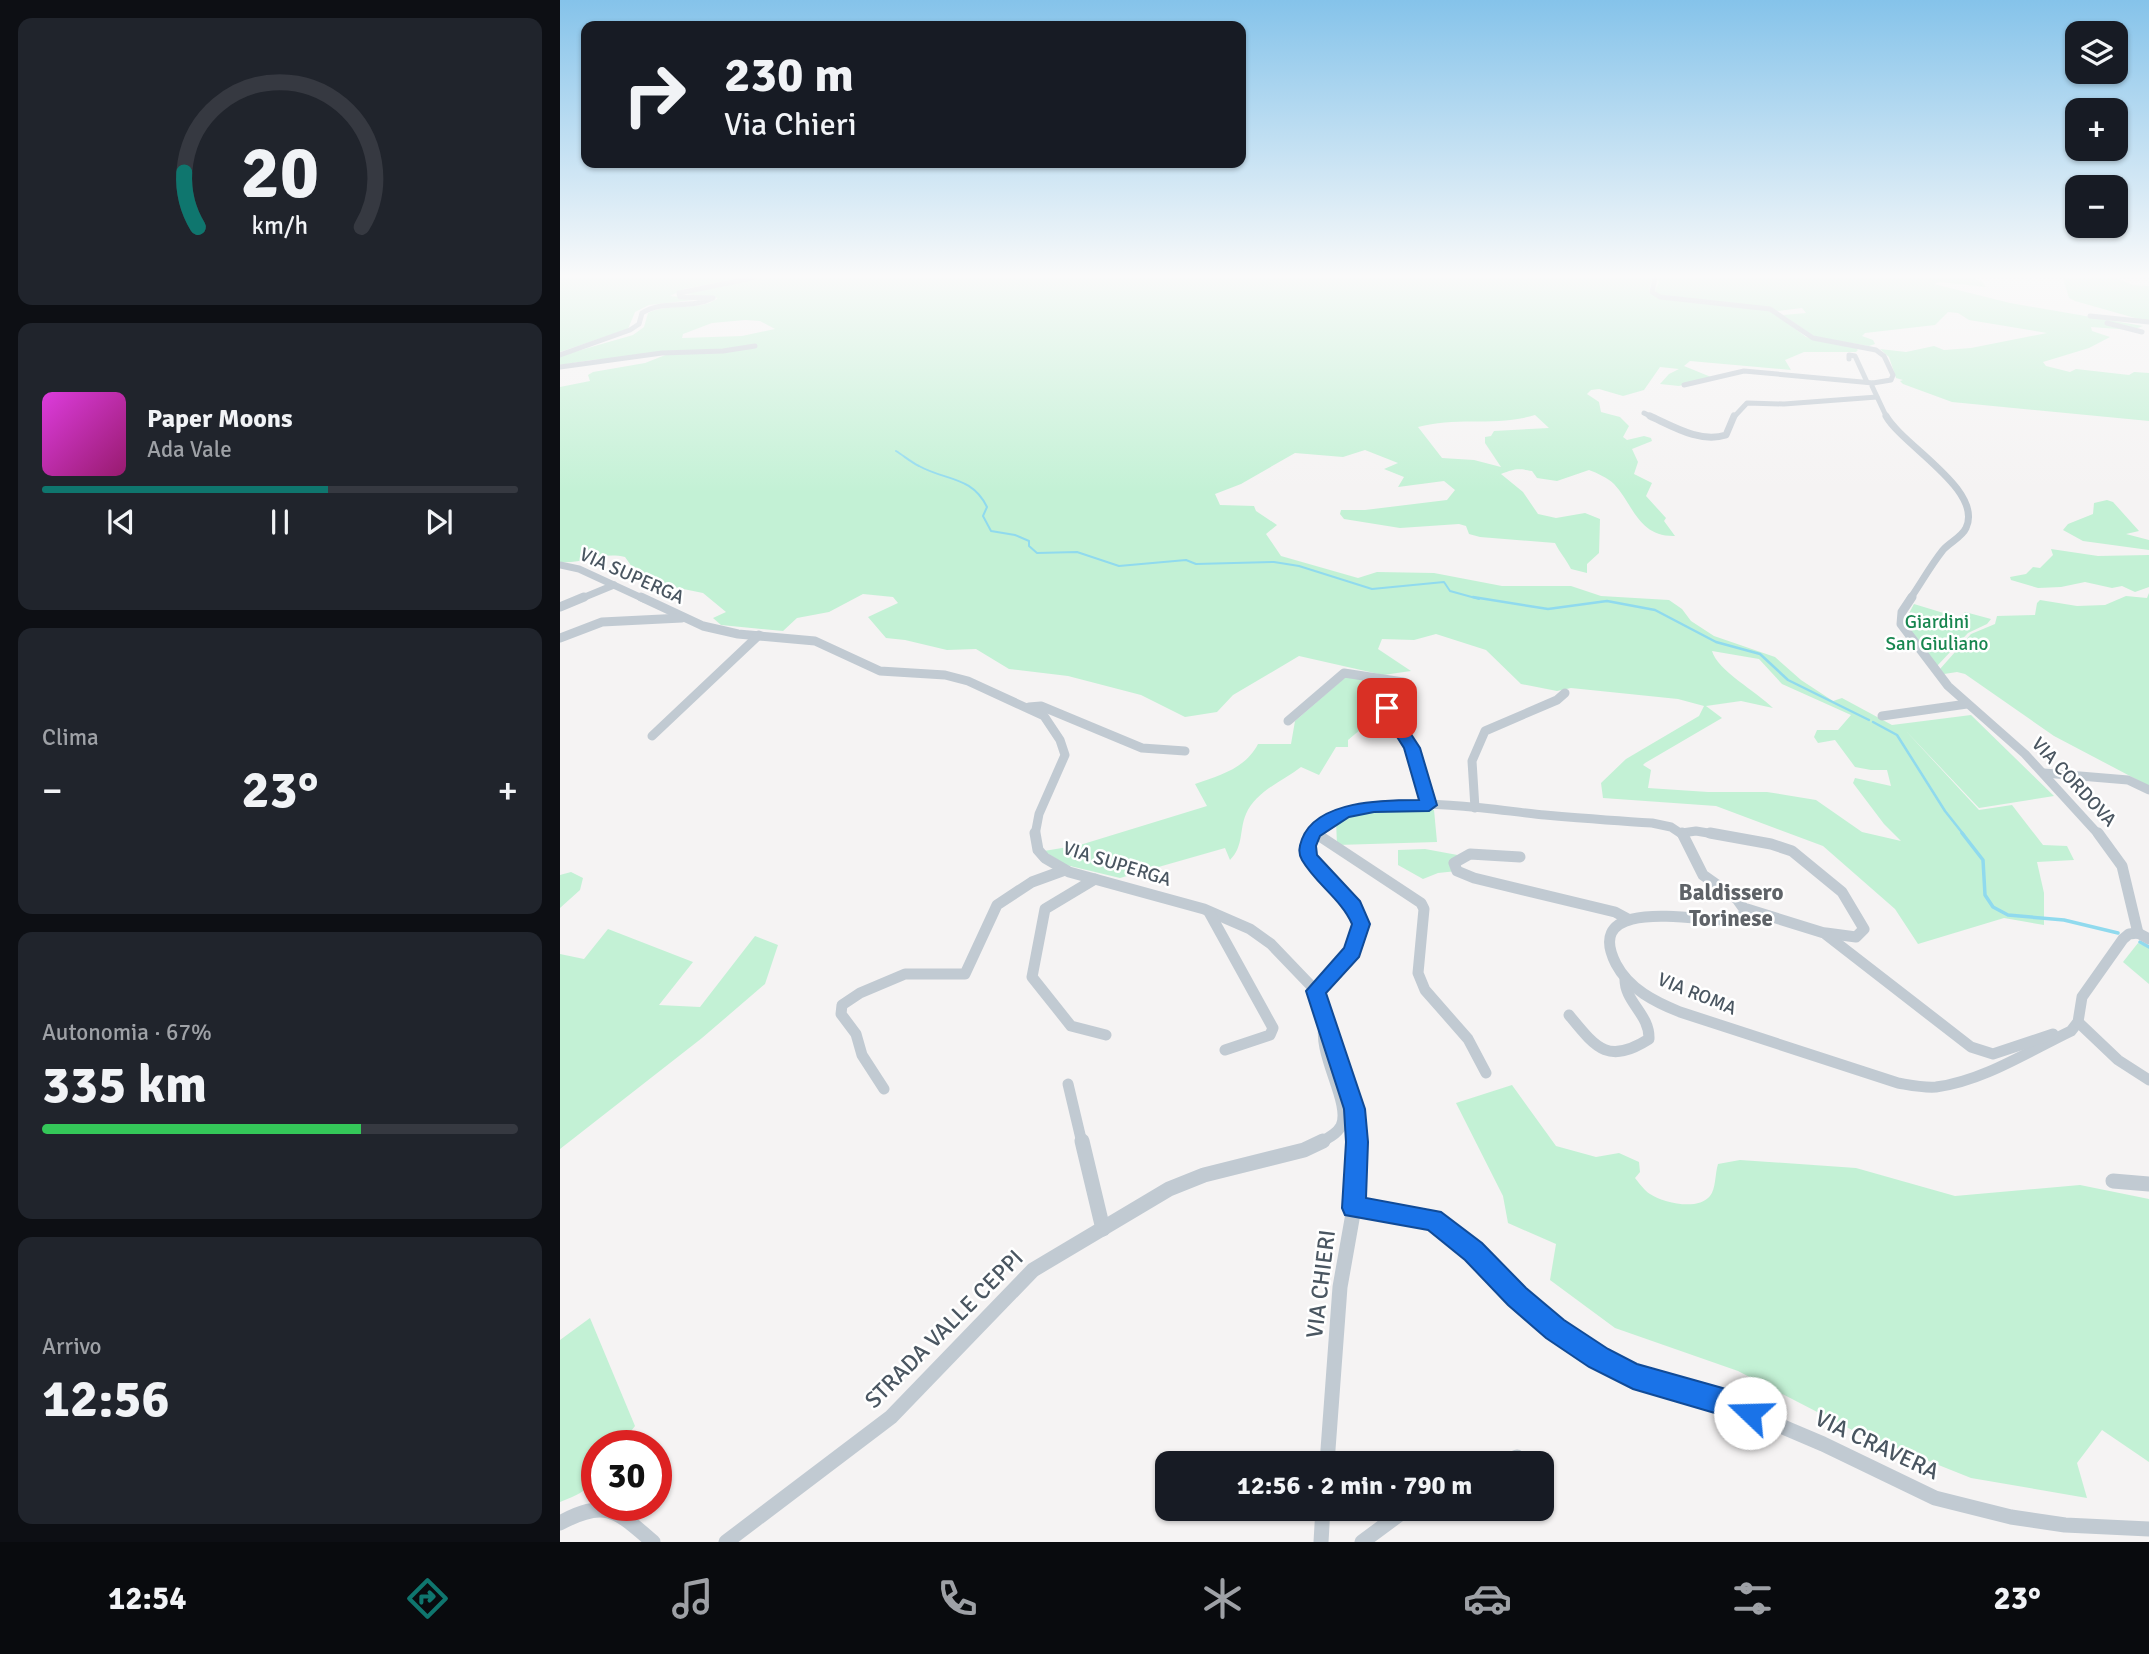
<!DOCTYPE html>
<html lang="it">
<meta charset="utf-8">
<style>
:root{--surface:#171b24;--page:#20242c;--text:#f1f3f6;--muted:#9ea1a6;--line:#363941;--accent:#0f766e}
body{margin:0;font-family:Signika,sans-serif;background:var(--page);color:var(--text);height:100vh;display:flex;flex-direction:column;font-size:26px;white-space:nowrap}
*{box-sizing:border-box;margin:0}
p{font-size:23px;color:var(--muted)}
.icon{flex:none;width:38px;height:38px;fill:none;stroke:currentColor;stroke-width:2;stroke-linecap:round;stroke-linejoin:round}
.map{position:relative;flex:1;overflow:hidden}
.panel{display:flex;flex-direction:column;gap:18px;padding:18px;background:#0d0f14;width:560px}
.panel>*{flex:none}
.banner{position:absolute;left:21px;top:21px;width:665px;height:147px;border-radius:14px;box-shadow:0 2px 5px #0004;background:#171b24;color:var(--text);overflow:hidden}
.fabs{position:absolute;left:1505px;top:21px;display:grid;gap:14px}
.fabs a{display:grid;place-items:center;width:63px;height:63px;border-radius:14px;background:var(--surface);box-shadow:0 2px 5px #0004;font-size:35px}
.speed{position:absolute;left:21px;top:1430px;display:flex;gap:14px;font-size:35px;font-weight:700;text-align:center}
.speed>*{display:grid;place-content:center;width:91px;height:91px;border-radius:50%;background:var(--surface);box-shadow:0 2px 5px #0004;line-height:1}
.speed .limit{border:10px solid #d22;background:#fff;color:#111}
.pin{position:absolute;display:grid;place-items:center;width:60px;height:60px;color:#fff;margin:-30px;border-radius:14px;box-shadow:0 4px 10px #0006}
.me{position:absolute;width:77px;margin:-38px;rotate:291deg;stroke-linejoin:round;filter:drop-shadow(0 0 5px #0008)}
.turn{display:flex;align-items:center;gap:24px;height:147px;padding:0 28px;font-size:32px}
.turn .icon{width:91px;height:91px;stroke-width:2.5}
.turn b{display:block;font-size:49px;line-height:60px}
.big{font-size:52px;font-weight:700;line-height:1.1}
.panel .tile{flex:1;display:flex;flex-direction:column;justify-content:center;gap:10px;min-width:0;padding:0 24px;border-radius:14px;background:var(--page)}
.panel .dial{align-items:center;gap:0}
.dial svg{height:182px;overflow:visible;fill:none;stroke:var(--line);stroke-width:7;stroke-linecap:round;text-anchor:middle}
.dial text{fill:var(--text);stroke:none}
.song{display:flex;align-items:center;gap:21px}
.cover{width:84px;height:84px;border-radius:10px;background:linear-gradient(135deg,hsl(300 70% 55%),hsl(320 70% 35%))}
.played{height:7px;border-radius:4px;background:linear-gradient(90deg,var(--accent) 60%,var(--line) 60%)}
.keys{display:flex;justify-content:space-around;direction:ltr}
.heat{display:flex;justify-content:space-between;align-items:center;font-size:38px;direction:ltr}
.charge{height:10px;border-radius:5px;background:linear-gradient(90deg,#34c759 67%,var(--line) 0)}
.trip{position:absolute;left:595px;top:1451px;width:399px;height:70px;border-radius:14px;background:var(--surface);box-shadow:0 2px 5px #0004;font-weight:700;line-height:70px;text-align:center}
.tabs{display:flex;height:112px;justify-content:space-around;align-items:center;background:#090b0e;color:var(--muted)}
.tabs .icon{width:49px;height:49px}
.tabs .active{color:var(--accent)}
.tabs b{font-size:32px;color:var(--text)}
main{display:flex;flex:1;min-height:0}
.map>svg:first-child{display:block}
</style>
<main>
<section class="panel">
<div class="tile dial"><svg viewBox="0 0 100 80">
<path d="M14 69A42 42 0 1 1 86 69"/>
<path d="M14 69A42 42 0 0 1 8 45" stroke="#0f766e"/>
<text x="50" y="56" font-size="32" font-weight="700">20</text>
<text x="50" y="72" font-size="11">km/h</text>
</svg></div>
<div class="tile">
<div class="song"><i class="cover"></i><div><b>Paper Moons</b><p>Ada Vale</p></div></div>
<div class="played"></div>
<div class="keys"><svg class="icon" aria-label="previous" viewBox="0 0 24 24"><path d="M18 5L8 12l10 7zM5 5v14"/></svg><svg class="icon" aria-label="pause" viewBox="0 0 24 24"><path d="M8 5v14M16 5v14"/></svg><svg class="icon" aria-label="next" viewBox="0 0 24 24"><path d="M6 5l10 7-10 7zM19 5v14"/></svg></div>
</div>
<div class="tile"><p>Clima</p>
<div class="heat"><a>−</a><b class="big">23°</b><a>+</a></div>
</div>
<div class="tile"><p>Autonomia · 67%</p><b class="big">335 km</b><div class="charge"></div></div>
<div class="tile"><p>Arrivo</p><b class="big">12:56</b></div>
</section>
<div class="map">
<svg width="1589" height="1542" viewBox="0 0 1589 1542">
<rect width="100%" height="100%" fill="#f5f3f3"/>
<g fill="#c3f1d5" fill-rule="evenodd">
<polygon points="0,278 180,278 124,289 110,296 143,299 89,305 75,312 68,329 0,352"/>
<path d="M 197,278 L 1092,278 L 1089,292 L 1097,297 L 1197,308 L 1215,313 L 1246,337 L 1295,347 L 1298,350 L 1296,352 L 1244,352 L 1225,360 L 1231,370 L 1130,361 L 1124,366 L 1151,377 L 1119,386 L 1100,384 L 1109,374 L 1119,369 L 1100,367 L 1084,390 L 1063,396 L 1039,389 L 1031,390 L 1027,394 L 1039,402 L 1041,412 L 1060,417 L 1069,426 L 1063,437 L 1067,440 L 1084,436 L 1091,438 L 1092,441 L 1072,449 L 1078,462 L 1074,474 L 1092,483 L 1086,496 L 1106,518 L 1104,521 L 1115,536 C 1078,537 1073,504 1054,484 C 1048,478 1037,473 1029,470 L 997,481 L 977,478 L 972,471 C 956,468 955,469 941,474 L 963,492 L 978,514 L 996,518 L 1025,513 L 1040,519 L 1039,553 L 1027,564 L 1027,573 L 1011,569 C 1006,559 1000,553 995,543 L 920,537 L 909,534 L 906,526 L 899,524 L 840,528 L 784,519 L 780,514 L 781,510 L 805,510 L 887,500 L 895,490 L 884,481 L 838,487 L 844,477 L 824,469 L 838,463 L 805,450 L 783,457 L 735,453 L 681,484 L 655,494 L 660,505 L 694,506 L 696,511 L 717,525 L 706,534 L 721,556 L 798,578 L 817,572 L 874,573 L 942,586 L 1011,586 L 1041,596 L 1109,600 L 1122,609 L 1131,621 L 1154,636 L 1215,657 L 1241,680 L 1273,701 L 1282,698 L 1332,725 L 1411,715 L 1494,796 L 1419,808 L 1345,730 L 1419,810 L 1452,805 L 1483,845 L 1507,846 L 1514,860 L 1477,862 L 1484,893 L 1484,925 L 1444,918 L 1358,944 L 1335,909 L 1263,846 L 1156,806 L 1043,798 L 1041,783 L 1066,759 L 1139,716 L 1144,706 L 1118,699 L 1011,688 L 997,691 L 961,684 L 926,650 L 876,634 L 854,640 L 822,639 L 818,649 L 851,671 L 823,675 L 739,656 L 673,695 L 657,712 L 625,717 L 581,695 L 508,676 L 449,669 L 416,649 L 387,650 L 345,640 L 326,638 L 308,617 L 338,603 L 333,597 L 303,594 L 269,612 L 237,618 L 223,631 L 161,625 L 153,618 L 166,612 L 143,593 L 94,583 L 75,571 L 65,557 C 42,551 23,564 0,562 L 0,387 L 30,381 L 28,375 L 33,372 L 85,363 L 108,354 L 32,360 L 0,365 L 0,356 L 73,335 L 84,327 L 88,313 C 109,302 141,312 158,298 L 127,294 L 133,290 ZM 185,320 L 200,321 L 215,329 L 182,336 L 122,338 L 123,334 L 152,323 ZM 975,415 L 989,428 L 934,431 L 931,436 L 925,437 L 925,443 L 941,467 L 914,460 L 882,458 L 858,427 C 896,416 936,427 975,415 ZM 1152,651 L 1199,659 L 1222,684 L 1291,715 L 1278,730 L 1257,730 L 1254,737 L 1258,743 L 1275,740 L 1295,767 L 1311,770 L 1327,770 L 1331,786 L 1295,778 L 1293,783 L 1324,824 L 1341,841 L 1302,832 L 1256,800 L 1207,792 L 1148,792 L 1088,788 L 1091,770 L 1083,765 L 1085,763 L 1162,718 L 1146,706 L 1181,701 L 1213,708 C 1197,692 1157,670 1152,651 Z"/>
<polygon points="1097,278 1412,278 1421,281 1426,287 1380,282 1374,284 1450,303 1583,326 1572,330 1531,327 1532,331 1550,337 1529,348 1483,362 1486,366 1510,372 1516,369 1569,375 1574,372 1589,373 1589,421 1392,402 1343,384 1340,381 1343,380 1336,378 1329,357 1320,349 1346,352 1374,346 1384,350 1411,348 1487,333 1409,320 1398,313 1388,312 1375,325 1305,333 1302,336 1313,340 1315,344 1309,346 1255,337 1223,315 1246,313 1242,308 1217,311 1097,295 1095,290 1099,282"/>
<polygon points="1503,278 1556,278 1573,285 1589,286 1589,322 1515,301 1509,298"/>
<polygon points="1547,500 1553,502 1579,531 1566,534 1589,540 1589,550 1523,541 1503,530 1508,524 1533,514 1534,503"/>
<polygon points="1491,549 1538,556 1589,555 1589,587 1575,592 1562,586 1552,588 1525,582 1501,587 1478,588 1451,580 1450,577 1466,574 1473,567 1480,568 1493,555"/>
<polygon points="1589,593 1589,786 1494,736 1405,674 1397,672 1384,674 1380,669 1411,634 1435,624 1437,616 1475,615 1477,603 1480,600 1517,606 1545,605 1566,596 1587,598"/>
<polygon points="1354,604 1400,618 1405,612 1431,619 1427,624 1408,633 1377,666 1348,628 1346,619"/>
<path d="M 788,675 L 836,682 L 840,687 L 821,710 L 827,727 C 807,721 803,728 788,740 L 788,747 L 776,747 L 759,775 L 741,767 C 723,781 696,791 686,814 C 679,830 684,846 670,860 L 665,848 L 560,878 L 506,865 L 484,851 L 520,845 L 647,806 L 635,784 C 660,775 685,769 698,744 L 731,744 L 735,721 Z"/>
<polygon points="837,809 874,810 877,842 777,845 776,820 802,810"/>
<polygon points="865,849 903,856 897,871 878,873 863,879 838,865 838,850"/>
<polygon points="11,872 23,878 20,890 0,908 0,875"/>
<polygon points="48,929 133,962 99,1005 140,1007 195,936 218,945 205,984 142,1038 0,1149 0,954 24,959"/>
<polygon points="1578,943 1589,948 1589,984 1563,962"/>
<path d="M 952,1085 L 996,1146 L 1036,1157 L 1059,1153 L 1079,1162 L 1080,1172 L 1075,1178 C 1079,1183 1085,1191 1090,1194 C 1104,1203 1138,1211 1150,1196 C 1156,1189 1155,1173 1158,1164 L 1180,1160 L 1296,1168 L 1395,1196 L 1520,1185 L 1589,1199 L 1589,1462 L 1542,1430 L 1517,1463 L 1527,1498 L 1411,1478 L 1296,1432 L 1178,1371 L 1055,1328 L 990,1280 L 996,1244 L 948,1223 L 943,1196 L 896,1103 Z"/>
<path d="M 30,1318 L 75,1426 L 60,1445 L 37,1446 C 37,1481 35,1489 0,1502 L 0,1340 Z"/>
</g>
<g fill="none" stroke-linecap="round" stroke-linejoin="round">
<path stroke="#90daee" stroke-width="2" d="M 336,451 C 344,456 351,462 359,466 C 386,481 412,476 427,507 L 423,516 L 431,531 L 455,535 L 469,541 L 469,546 L 477,553 L 517,552 L 559,566 L 626,560 L 636,564 L 714,562 L 739,566 L 812,589 L 884,582 L 890,591 L 919,599"/>
<g stroke="#90daee" stroke-width="2.5">
<polyline points="913,597 988,609 1047,601 1095,610 1156,642 1200,654 1228,680 1309,720"/>
<polyline points="1313,722 1337,735 1385,811 1404,835"/>
</g>
<g stroke="#90daee" stroke-width="3.5">
<polyline points="1402,833 1423,860 1425,895 1433,907 1448,915 1504,920 1558,933"/>
<polyline points="1580,942 1589,947"/>
</g>
<g stroke="#c1cad2" stroke-width="5">
<polyline points="1095,278 1092,292 1100,297 1210,309 1253,338 1316,350 1324,356 1333,375 1331,380 1313,383 1312,386 1327,418"/>
<polyline points="1530,316 1589,322"/>
<polyline points="1547,323 1582,332"/>
<path d="M 0,355 L 70,330 L 79,324 L 82,313 C 104,299 130,310 153,298 L 120,297 L 119,293 L 192,278"/>
<polyline points="1289,359 1289,355 1295,356 1307,382"/>
<polyline points="0,367 102,353 163,351 195,346"/>
<polyline points="1124,385 1184,371 1313,383"/>
<polyline points="1084,413 1094,418"/>
<polyline points="1173,418 1187,403 1224,404 1317,397"/>
</g>
<g stroke="#c1cad2" stroke-width="7">
<path d="M 1090,416 C 1114,427 1140,443 1166,435 L 1174,416"/>
<path d="M 1326,416 C 1343,446 1424,490 1406,528 C 1402,537 1390,542 1383,550 C 1371,565 1361,583 1350,599"/>
<polyline points="0,565 19,569 84,599"/>
<polyline points="20,599 54,585"/>
</g>
<g stroke="#c1cad2" stroke-width="9">
<polyline points="81,597 143,626 178,634 255,641 320,671 385,675 408,681 484,716 500,740 505,755 479,814 475,835"/>
<polyline points="1352,597 1342,612 1341,624 1388,686 1465,754 1539,835"/>
<polyline points="0,607 24,597"/>
<polyline points="0,638 42,622 122,618"/>
<polyline points="469,707 481,706 582,748 625,751"/>
<polyline points="1322,716 1407,704"/>
<polyline points="728,721 784,673 843,682 841,691 826,710 852,748 869,805"/>
<polyline points="92,736 199,635"/>
<polyline points="1484,773 1568,780 1589,790"/>
<polyline points="915,808 912,761 925,731 997,700 1005,693"/>
<polyline points="753,832 758,835"/>
<polyline points="1122,833 1136,831 1160,835"/>
<path d="M 752,835 C 784,784 932,810 985,815 C 1020,818 1056,821 1092,823 L 1111,827 L 1123,835"/>
</g>
<g stroke="#c1cad2" stroke-width="11">
<polyline points="475,833 478,850 485,858 509,872 644,909 690,929 711,944 756,991"/>
<path d="M 753,833 C 733,866 791,895 801,924 L 793,952 L 756,991"/>
<polyline points="755,833 861,903 864,909 858,973 865,990 908,1039 926,1073"/>
<path d="M 1122,833 L 1143,875 L 1177,899 L 1187,913 C 1182,916 1178,919 1172,920 C 1145,923 1020,893 1056,964 C 1069,989 1095,1002 1120,1012 L 1338,1083 C 1350,1085 1363,1088 1376,1087 C 1423,1081 1469,1051 1511,1031 L 1518,1022 L 1522,997 L 1563,939 L 1569,934 L 1578,933"/>
<polyline points="1150,833 1211,844 1232,851 1282,892 1304,929 1296,937 1266,933"/>
<polyline points="1538,833 1562,866 1578,933"/>
<polyline points="960,857 910,854 894,863 897,871 914,878 1055,912 1068,919"/>
<polyline points="535,879 485,909 472,977 511,1026 546,1035"/>
<polyline points="1187,909 1264,933 1411,1047 1433,1054 1493,1034"/>
<polyline points="649,912 713,1028 710,1035 665,1050"/>
<polyline points="1578,933 1589,939"/>
<polyline points="756,991 791,1094 797,1143"/>
<path d="M 1009,1015 C 1036,1048 1048,1065 1089,1039 C 1090,1014 1064,1002 1065,978"/>
<polyline points="1518,1022 1558,1060 1589,1080"/>
<polyline points="508,1084 522,1143"/>
<polyline points="324,1089 302,1055 296,1034 281,1014 282,1005 300,993 345,974 405,974 437,905 472,882 505,870"/>
<path d="M 759,1143 C 767,1139 777,1134 781,1126 C 792,1103 755,1052 765,1021"/>
</g>
<g stroke="#c1cad2" stroke-width="15">
<polyline points="522,1141 543,1229"/>
<polyline points="1553,1181 1589,1184"/>
<polyline points="794,1208 873,1220 913,1252 957,1297 995,1329 1073,1376 1166,1403 1263,1444 1375,1498 1451,1517 1505,1525 1589,1529"/>
<polyline points="767,1463 780,1287 794,1208 797,1141"/>
<polyline points="942,1463 957,1457"/>
<path d="M 0,1523 C 46,1498 57,1511 93,1542"/>
<polyline points="166,1542 331,1417 473,1270 609,1189 644,1175 744,1150 763,1141"/>
<polyline points="761,1542 763,1508"/>
<polyline points="802,1542 848,1508"/>
</g>
</g>
<linearGradient id="sky" x2="0" y2="1"><stop stop-color="#85c3ea"/><stop offset="0.56" stop-color="#fafafa"/><stop offset="1" stop-color="#fafafa" stop-opacity="0"/></linearGradient>
<rect width="1589" height="493" fill="url(#sky)"/>
<path fill="#1a73e8" stroke="#114b97" stroke-width="2" d="M 827,703 L 832,705 L 860,748 L 877,805 L 869,811 L 814,812 L 789,817 L 760,836 L 756,846 L 757,855 L 800,901 L 810,924 L 799,957 L 766,993 L 805,1109 L 808,1142 L 806,1198 L 881,1212 L 922,1243 L 966,1288 L 1004,1320 L 1048,1349 L 1077,1364 L 1166,1389 L 1199,1403 L 1203,1413 L 1199,1422 L 1190,1426 L 1165,1416 L 1073,1389 L 1029,1367 L 986,1338 L 948,1305 L 905,1260 L 868,1230 L 785,1215 L 782,1208 L 786,1142 L 784,1109 L 746,991 L 784,948 L 792,924 C 781,899 756,884 742,860 C 738,853 739,847 742,839 C 757,800 824,800 859,800 L 844,748 L 819,708 Z"/>
<g text-anchor="middle" dominant-baseline="central" stroke-width="5" stroke-linejoin="round" paint-order="stroke">
<g font-size="19" fill="#4a5661" stroke="#fff">
<text transform="translate(72 576) rotate(24)">VIA SUPERGA</text>
<text transform="translate(1514 782) rotate(47)">VIA CORDOVA</text>
<text transform="translate(557 864) rotate(17)">VIA SUPERGA</text>
<text transform="translate(1137 994) rotate(22)">VIA ROMA</text>
</g>
<g font-size="19" fill="#17864f" stroke="#fff">
<text x="1377" y="622">Giardini<tspan x="1377" dy="22">San Giuliano</tspan></text>
</g>
<g font-size="23" font-weight="bold" fill="#5f6368" stroke="#fff">
<text x="1171" y="892">Baldissero<tspan x="1171" dy="26">Torinese</tspan></text>
</g>
<g font-size="23" fill="#4a5661" stroke="#fff">
<text transform="translate(761 1284) rotate(-83)">VIA CHIERI</text>
<text transform="translate(384 1329) rotate(-45)">STRADA VALLE CEPPI</text>
<text transform="translate(1317 1445) rotate(25)">VIA CRAVERA</text>
</g>
</g>
</svg>
<div class="fabs">
<a><svg class="icon" aria-label="layers" viewBox="0 0 24 24"><path d="M12 4l9 5-9 5-9-5zM3 14l9 5 9-5"/></svg></a>
<a>+</a>
<a>−</a>
</div>
<div class="speed"><div class="limit">30</div></div>
<div class="pin" style="left:827px;top:708px;background:#d93025"><svg class="icon" aria-label="arrive" viewBox="0 0 24 24"><path d="M6 21V4h12l-3 4 3 4H6"/></svg></div>
<svg class="me" style="left:1190px;top:1413px" viewBox="-20 -20 40 40"><circle r="19" fill="#fff"/><path d="M0-13L10 11 0 6-10 11z" fill="#1a73e8"/></svg>
<div class="trip">12:56 · 2 min · 790 m</div>
<div class="banner">
<div class="turn"><svg class="icon" aria-label="right" viewBox="0 0 24 24"><path d="M7 20v-9h11M14 6l5 5-5 5"/></svg><div><b>230 m</b>Via Chieri</div></div>
</div>
</div>
</main>
<nav class="tabs">
<b>12:54</b>
<svg class="icon active" aria-label="directions" viewBox="0 0 24 24"><path d="M12 3l9 9-9 9-9-9zM9 14v-3h6M13 9l2 2-2 2"/></svg>
<svg class="icon" aria-label="music" viewBox="0 0 24 24"><path d="M9 18V5l10-2v13"/><circle cx="6" cy="18" r="3"/><circle cx="16" cy="16" r="3"/></svg>
<svg class="icon" aria-label="phone" viewBox="0 0 24 24"><path d="M5 4h4l2 5-3 2q2 4 5 5l2-3 5 2v4C11 20 4 13 5 4z"/></svg>
<svg class="icon" aria-label="climate" viewBox="0 0 24 24"><path d="M12 3v18M4 7l16 10M4 17L20 7"/></svg>
<svg class="icon" aria-label="car" viewBox="0 0 24 24"><path d="M5 17H2v-5l4-1 3-4h7l3 4 3 1v5h-3M9 17h6M6 11h13"/><circle cx="7" cy="17" r="2"/><circle cx="17" cy="17" r="2"/></svg>
<svg class="icon" aria-label="filters" viewBox="0 0 24 24"><path d="M4 7h16M4 17h16"/><circle cx="9" cy="7" r="2"/><circle cx="15" cy="17" r="2"/></svg>
<b>23°</b>
</nav>
